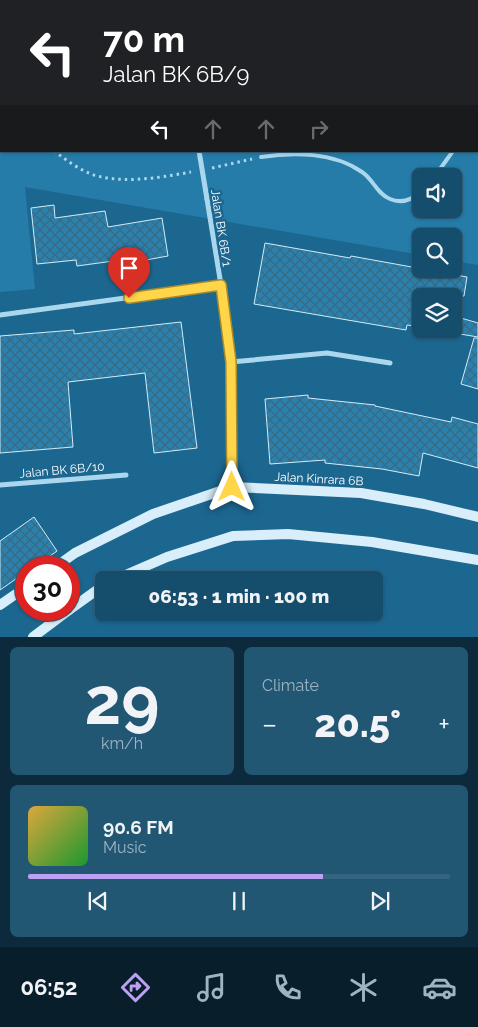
<!DOCTYPE html>
<meta charset="utf-8">
<style>
:root{--surface:#154d6c;--page:#225774;--text:#f1f3f6;--muted:#9db4c2;--line:#34647f;--accent:#bca0f2}
body{margin:0;font-family:Raleway,sans-serif;background:var(--page);color:var(--text);height:100vh;display:flex;flex-direction:column;font-size:19px;white-space:nowrap}
*{box-sizing:border-box;margin:0}
p{font-size:16px;color:var(--muted)}
.icon{flex:none;width:28px;height:28px;fill:none;stroke:currentColor;stroke-width:2;stroke-linecap:round;stroke-linejoin:round}
.map{position:relative;height:637px;overflow:hidden}
.sheet{display:flex;flex-direction:column;gap:10px;padding:10px;background:#0c2a3b;flex:1}
.sheet>*{flex:none}
.banner{position:absolute;left:0px;top:0px;width:479px;height:152px;box-shadow:0 1px 4px #0004,0 0 0 1px var(--line);background:#202124;color:#fff;overflow:hidden}
.tools{position:absolute;left:412px;top:168px;display:grid;gap:10px}
.tools a{display:grid;place-items:center;width:50px;height:50px;border-radius:8px;background:var(--surface);box-shadow:0 1px 4px #0004,0 0 0 1px var(--line);font-size:25px}
.speed{position:absolute;left:15px;top:556px;display:flex;gap:10px;font-size:25px;font-weight:700;text-align:center}
.speed>*{display:grid;place-content:center;width:65px;height:65px;border-radius:50%;background:var(--surface);box-shadow:0 1px 4px #0004,0 0 0 1px var(--line);line-height:1}
.speed .limit{border:8px solid #d22;background:#fff;color:#111}
.pin{position:absolute;display:grid;place-items:center;width:42px;height:42px;color:#fff;margin:-51px -21px;border-radius:50% 50% 50% 0;rotate:-45deg;box-shadow:0 0 5px #0007}
.pin .icon{rotate:45deg}
.me{position:absolute;width:55px;margin:-28px;rotate:0deg;stroke-linejoin:round;filter:drop-shadow(0 0 4px #0008)}
.turn{display:flex;align-items:center;gap:18px;height:105px;padding:0 20px;font-size:22px}
.turn .icon{width:65px;height:65px;stroke-width:2.5}
.turn b{display:block;font-size:35px;line-height:42px}
.lanes{display:flex;align-items:center;height:48px;padding:0 20px;background:#0003;justify-content:center;gap:25px;direction:ltr}
.lanes .off{opacity:.35}
.big{font-size:38px;font-weight:800;line-height:1.1}
.sheet .widget{flex:1;display:flex;flex-direction:column;justify-content:center;gap:8px;min-width:0;padding:0 18px;border-radius:8px;background:var(--page)}
.sheet .dial{align-items:center;gap:0}
.dial b{font-size:65px;line-height:1}
.song{display:flex;align-items:center;gap:15px}
.cover{width:60px;height:60px;border-radius:8px;background:linear-gradient(135deg,hsl(40 70% 55%),hsl(130 70% 35%))}
.played{height:5px;border-radius:2px;background:linear-gradient(90deg,var(--accent) 70%,var(--line) 70%)}
.keys{display:flex;justify-content:space-around;direction:ltr}
.heat{display:flex;justify-content:space-between;align-items:center;font-size:28px;direction:ltr}
.sheet .tiles{flex:1;display:grid;gap:10px;grid-template-columns:1fr 1fr}
.widget:last-child{grid-column:span 2}
.trip{position:absolute;left:95px;top:571px;width:288px;height:50px;border-radius:8px;background:var(--surface);box-shadow:0 1px 4px #0004,0 0 0 1px var(--line);font-weight:800;line-height:50px;text-align:center}
.tabs{display:flex;height:80px;justify-content:space-around;align-items:center;background:#081f2b;color:var(--muted)}
.tabs .icon{width:35px;height:35px}
.tabs .selected{color:var(--accent)}
.tabs b{font-size:22px;color:var(--text)}
.map>svg:first-child{display:block}
</style>
<div class="map">
<svg width="478" height="637" viewBox="0 0 478 637">
<defs>
<pattern id="building-cross-hatch" width="8" height="8" patternUnits="userSpaceOnUse" patternTransform="scale(1.25)"><rect width="8" height="8" fill="#2b81ae"/><path d="M0 0l8 8M0 8l8-8" fill="none" stroke="#3a6982"/></pattern>
</defs>
<rect width="100%" height="100%" fill="#1c6790"/>
<path fill="#257ca9" fill-rule="evenodd" d="M 0,0 L 43,1 L 1,1 L 1,151 L 173,151 L 177,153 L 187,151 L 478,151 L 478,1 L 324,1 L 478,0 L 478,265 L 454,261 L 454,236 L 421,236 L 421,255 L 25,187 L 35,289 L 0,292 ZM 421,176 L 454,176 L 454,209 L 421,209 Z"/>
<g fill="url(#building-cross-hatch)" stroke="#d1ecfa">
<polygon points="54,205 55,218 105,211 108,227 162,218 168,256 129,263 128,259 77,266 76,260 37,264 31,208"/>
<polygon points="265,243 350,258 351,256 467,277 464,296 421,296 421,327 407,325 406,330 254,304"/>
<polygon points="454,316 478,323 478,337 454,333"/>
<polygon points="181,322 197,448 154,453 145,373 68,382 73,447 0,453 0,336 74,330 74,334"/>
<polygon points="474,338 478,338 478,389 461,384"/>
<polygon points="308,395 308,398 375,405 375,406 451,422 452,417 478,424 478,468 423,453 419,476 382,469 325,463 325,460 270,464 265,399"/>
<polygon points="34,517 57,551 33,568 26,568 26,572 0,590 0,541"/>
</g>
<g fill="none" stroke-linecap="round" stroke-linejoin="round">
<g stroke="#abd7ee" stroke-width="3" stroke-dasharray="2.5 4" stroke-linecap="butt">
<polyline points="0,94 1,96"/>
<path d="M 54,151 C 68,161 84,174 102,177 C 130,183 163,177 191,172"/>
<polyline points="212,168 252,159"/>
</g>
<g stroke="#abd7ee" stroke-width="4">
<polyline points="478,115 478,114"/>
<path d="M 261,157 C 293,152 334,152 362,172 C 373,179 377,194 390,199 C 402,204 412,200 421,191"/>
<polyline points="435,176 453,151"/>
</g>
<g stroke="#abd7ee" stroke-width="5">
<polyline points="174,0 174,1"/>
<polyline points="207,199 221,285 231,362 232,487"/>
<polyline points="0,315 221,285"/>
<polyline points="231,362 327,353 390,363"/>
<polyline points="0,485 126,475"/>
</g>
<g stroke="#d8eefa" stroke-width="10">
<polyline points="54,568 75,553 153,514 232,487 361,493 424,504 478,517"/>
<polyline points="114,580 167,557 233,536 288,534 372,542 478,560"/>
<polyline points="0,605 26,587"/>
<polyline points="69,610 104,585"/>
<polyline points="33,637 69,610"/>
</g>
<polyline stroke="#abd7ee" stroke-width="5" points="199,151 207,199"/>
</g>
<g fill="none" stroke-linecap="round" stroke-linejoin="round">
<defs>
<polyline id="route" points="129,298 221,285 231,362 232,487"/>
</defs>
<use href="#route" stroke="#a68a30" stroke-width="12"/>
<use href="#route" stroke="#ffd54a" stroke-width="9"/>
</g>
<g text-anchor="middle" dominant-baseline="central" stroke-width="5" stroke-linejoin="round" paint-order="stroke">
<g font-size="12" fill="#fff" stroke="#1c6790">
<text transform="translate(221 228) rotate(81)">Jalan BK 6B/1</text>
<text transform="translate(62 470) rotate(-5)">Jalan BK 6B/10</text>
<text transform="translate(319 479) rotate(3)">Jalan Kinrara 6B</text>
</g>
</g>
</svg>
<div class="tools">
<a><svg class="icon" aria-label="sound" viewBox="0 0 24 24"><path d="M4 9h4l5-4v14l-5-4H4zM17 9q2 3 0 6"/></svg></a>
<a><svg class="icon" aria-label="search" viewBox="0 0 24 24"><circle cx="10" cy="10" r="6"/><path d="M15 15l6 6"/></svg></a>
<a><svg class="icon" aria-label="layers" viewBox="0 0 24 24"><path d="M12 4l9 5-9 5-9-5zM3 14l9 5 9-5"/></svg></a>
</div>
<div class="speed"><div class="limit">30</div></div>
<div class="pin" style="left:129px;top:298px;background:#d93025"><svg class="icon" aria-label="arrive" viewBox="0 0 24 24"><path d="M6 21V4h12l-3 4 3 4H6"/></svg></div>
<svg class="me" style="left:232px;top:487px" viewBox="-20 -20 40 40"><path d="M0-17L14 15 0 8-14 15z" fill="#ffd54a" stroke="#fff" stroke-width="4"/></svg>
<div class="trip">06:53 · 1 min · 100 m</div>
<div class="banner">
<div class="turn"><svg class="icon" aria-label="left" viewBox="0 0 24 24"><path d="M17 20v-9H6M10 6l-5 5 5 5"/></svg><div><b>70 m</b>Jalan BK 6B/9</div></div>
<div class="lanes"><svg class="icon" aria-label="left" viewBox="0 0 24 24"><path d="M17 20v-9H6M10 6l-5 5 5 5"/></svg><svg class="icon off" aria-label="ahead" viewBox="0 0 24 24"><path d="M12 20V5M6 11l6-6 6 6"/></svg><svg class="icon off" aria-label="ahead" viewBox="0 0 24 24"><path d="M12 20V5M6 11l6-6 6 6"/></svg><svg class="icon off" aria-label="right" viewBox="0 0 24 24"><path d="M7 20v-9h11M14 6l5 5-5 5"/></svg></div>
</div>
</div>
<section class="sheet">
<div class="tiles">
<div class="widget dial"><b>29</b><p>km/h</p></div>
<div class="widget"><p>Climate</p>
<div class="heat"><a>−</a><b class="big">20.5°</b><a>+</a></div>
</div>
<div class="widget">
<div class="song"><i class="cover"></i><div><b>90.6 FM</b><p>Music</p></div></div>
<div class="played"></div>
<div class="keys"><svg class="icon" aria-label="previous" viewBox="0 0 24 24"><path d="M18 5L8 12l10 7zM5 5v14"/></svg><svg class="icon" aria-label="pause" viewBox="0 0 24 24"><path d="M8 5v14M16 5v14"/></svg><svg class="icon" aria-label="next" viewBox="0 0 24 24"><path d="M6 5l10 7-10 7zM19 5v14"/></svg></div>
</div>
</div>
</section>
<nav class="tabs">
<b>06:52</b>
<svg class="icon selected" aria-label="directions" viewBox="0 0 24 24"><path d="M12 3l9 9-9 9-9-9zM9 14v-3h6M13 9l2 2-2 2"/></svg>
<svg class="icon" aria-label="music" viewBox="0 0 24 24"><path d="M9 18V5l10-2v13"/><circle cx="6" cy="18" r="3"/><circle cx="16" cy="16" r="3"/></svg>
<svg class="icon" aria-label="phone" viewBox="0 0 24 24"><path d="M5 4h4l2 5-3 2q2 4 5 5l2-3 5 2v4C11 20 4 13 5 4z"/></svg>
<svg class="icon" aria-label="climate" viewBox="0 0 24 24"><path d="M12 3v18M4 7l16 10M4 17L20 7"/></svg>
<svg class="icon" aria-label="car" viewBox="0 0 24 24"><path d="M5 17H2v-5l4-1 3-4h7l3 4 3 1v5h-3M9 17h6M6 11h13"/><circle cx="7" cy="17" r="2"/><circle cx="17" cy="17" r="2"/></svg>
</nav>
